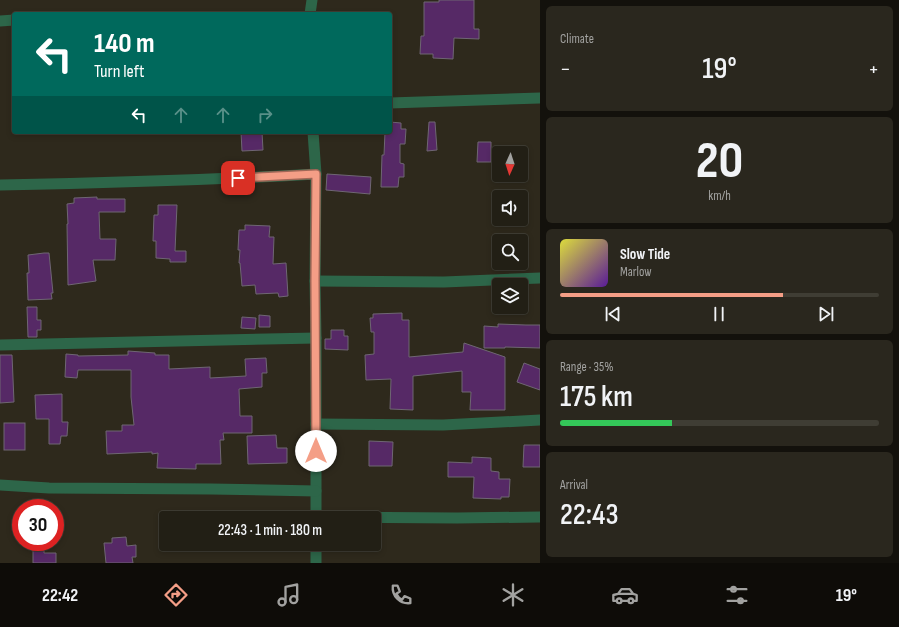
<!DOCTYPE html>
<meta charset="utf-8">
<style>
:root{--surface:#221f15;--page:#2a271e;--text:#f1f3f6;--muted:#a2a2a0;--line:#3f3d34;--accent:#f49e86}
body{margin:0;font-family:"Sofia Sans Condensed",sans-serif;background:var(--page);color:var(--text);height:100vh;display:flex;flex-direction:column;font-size:15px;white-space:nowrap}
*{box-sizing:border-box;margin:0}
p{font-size:13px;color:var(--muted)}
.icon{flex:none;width:22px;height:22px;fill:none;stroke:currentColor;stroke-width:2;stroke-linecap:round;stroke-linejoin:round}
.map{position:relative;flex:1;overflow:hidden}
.side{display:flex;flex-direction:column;gap:6px;padding:6px;background:#13110c;width:359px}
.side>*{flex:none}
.guide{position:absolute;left:12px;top:12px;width:380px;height:122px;border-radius:4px;box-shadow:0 2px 6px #0003,0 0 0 1px var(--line);background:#00695c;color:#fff;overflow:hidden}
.needle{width:26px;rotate:183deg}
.fabs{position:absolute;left:492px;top:146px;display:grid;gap:8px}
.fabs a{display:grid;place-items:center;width:36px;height:36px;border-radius:4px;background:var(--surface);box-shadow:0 2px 6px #0003,0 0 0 1px var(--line);font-size:20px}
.speed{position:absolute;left:12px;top:499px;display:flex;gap:8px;font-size:20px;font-weight:700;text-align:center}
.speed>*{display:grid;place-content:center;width:52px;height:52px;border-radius:50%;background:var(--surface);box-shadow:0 2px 6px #0003,0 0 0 1px var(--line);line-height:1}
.speed .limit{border:6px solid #d22;background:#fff;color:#111}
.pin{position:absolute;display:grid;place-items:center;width:34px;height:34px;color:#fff;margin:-17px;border-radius:8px;box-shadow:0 2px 6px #0006}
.me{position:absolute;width:44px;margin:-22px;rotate:0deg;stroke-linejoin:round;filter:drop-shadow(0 0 3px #0008)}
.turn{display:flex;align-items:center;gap:14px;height:84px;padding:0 16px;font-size:18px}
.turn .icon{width:52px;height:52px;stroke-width:2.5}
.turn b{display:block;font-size:28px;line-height:34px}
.lanes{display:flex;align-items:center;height:38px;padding:0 16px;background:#0003;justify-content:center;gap:20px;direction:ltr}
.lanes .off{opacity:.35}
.big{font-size:30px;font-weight:600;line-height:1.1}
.side .card{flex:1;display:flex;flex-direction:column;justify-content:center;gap:6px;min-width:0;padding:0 14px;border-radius:6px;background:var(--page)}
.side .dial{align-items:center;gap:0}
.dial b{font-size:52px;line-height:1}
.song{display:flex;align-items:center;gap:12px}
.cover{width:48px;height:48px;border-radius:6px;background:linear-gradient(135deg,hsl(60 70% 55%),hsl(270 70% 35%))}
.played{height:4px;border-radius:2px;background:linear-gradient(90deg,var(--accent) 70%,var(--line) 70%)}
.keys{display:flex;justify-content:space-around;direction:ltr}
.heat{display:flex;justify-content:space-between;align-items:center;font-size:22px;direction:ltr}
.charge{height:6px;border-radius:3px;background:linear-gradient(90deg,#34c759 35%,var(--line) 0)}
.trip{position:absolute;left:159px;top:511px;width:222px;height:40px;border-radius:4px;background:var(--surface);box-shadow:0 2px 6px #0003,0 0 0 1px var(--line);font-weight:600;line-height:40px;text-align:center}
.dock{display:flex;height:64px;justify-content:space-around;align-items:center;background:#0e0c08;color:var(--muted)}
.dock .icon{width:28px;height:28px}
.dock .current{color:var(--accent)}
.dock b{font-size:18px;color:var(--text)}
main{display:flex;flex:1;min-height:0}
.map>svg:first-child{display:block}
</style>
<main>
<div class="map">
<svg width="540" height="563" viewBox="0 0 540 563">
<rect width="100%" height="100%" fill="#2e291c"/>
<g fill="#562966" stroke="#6f6673">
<polygon points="439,0 474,0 474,29 479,29 479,39 454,38 453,59 433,58 433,54 420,54 421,36 424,36 424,2 439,2"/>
<polygon points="390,122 401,123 401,129 406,129 405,144 400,144 400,163 404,164 404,177 399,177 398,187 381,187 382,155 384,155 385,132 390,132"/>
<polygon points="429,122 435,122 437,150 427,151"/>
<polygon points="241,132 262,132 263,150 242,151"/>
<polygon points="478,142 491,142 491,162 477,162"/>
<polygon points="327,174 371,177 370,194 326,190"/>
<polygon points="97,197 97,199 125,199 125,212 99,212 100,239 116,239 115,260 93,260 96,281 68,285 67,224 68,224 67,204 74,203 74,198"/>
<polygon points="158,205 177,205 175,251 186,251 186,262 170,262 170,259 156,258 156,241 153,241 154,215 158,215"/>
<polygon points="245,225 270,226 269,237 274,237 273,264 286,263 288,296 279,297 278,293 256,294 255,285 242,286 240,263 239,263 240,250 238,250 239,230 245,230"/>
<polygon points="44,253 49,253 53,293 51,293 52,299 28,300 27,273 29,273 28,255"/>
<polygon points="27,307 37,307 37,320 41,320 41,330 37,330 37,337 28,337"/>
<polygon points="402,313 402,320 409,320 409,357 463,352 464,343 505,357 505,410 470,410 471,392 462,392 462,371 413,376 413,410 390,409 391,379 366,380 365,355 374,354 374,332 371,332 370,318 373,318 373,314"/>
<polygon points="259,315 270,316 270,327 259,327"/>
<polygon points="242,317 256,318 255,329 241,328"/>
<polygon points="498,324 526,325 540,325 540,348 505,347 505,348 484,348 484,326 498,327"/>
<polygon points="331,330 344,330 344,336 348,336 348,350 325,349 325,339 331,339"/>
<polygon points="128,351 155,353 155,355 169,355 169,369 210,367 210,378 246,376 245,359 266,358 267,373 262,373 262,387 239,389 240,416 252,416 252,433 223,433 224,440 220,440 221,464 196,464 196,469 157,468 158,453 152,454 152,452 107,454 106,431 122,431 122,425 134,425 131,397 131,370 78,370 77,378 65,377 66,354 78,355 78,356 128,355"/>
<polygon points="0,355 12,355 14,402 0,403"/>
<polygon points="524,363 540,369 540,390 517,382"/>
<polygon points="62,394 62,422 68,422 67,436 61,436 60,444 49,444 49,419 36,419 35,395"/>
<rect x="4" y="423" width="21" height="27"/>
<polygon points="276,435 277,448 287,448 287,463 248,464 247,436"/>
<polygon points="369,441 393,442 392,466 369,466"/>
<polygon points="524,445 540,445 540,467 523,467"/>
<polygon points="472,457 491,458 491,471 499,472 499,479 510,479 509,497 501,497 501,499 473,498 474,477 448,477 448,462 472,463"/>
<polygon points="126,537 127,546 136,545 136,557 132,557 133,563 106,563 104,543 112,543 112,538"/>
<polygon points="33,548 44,548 44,553 56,553 56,563 33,563"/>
</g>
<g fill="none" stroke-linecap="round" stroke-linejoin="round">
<g stroke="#2d6649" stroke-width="11">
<polyline points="310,14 312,0"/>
<polyline points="0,21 14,20"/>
<polyline points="390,103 540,98"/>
<polyline points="313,132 316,174 315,281 316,338 316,518"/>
<path d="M 0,185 C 106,183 211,180 316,174"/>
<polyline points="315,281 444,282 540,278"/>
<polyline points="0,345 316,338"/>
<polyline points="316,424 443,425 540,420"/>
<polyline points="0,485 49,488 211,489 316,491"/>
<polyline points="316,517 457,518 540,517"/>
<polyline points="316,563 316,544"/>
</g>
</g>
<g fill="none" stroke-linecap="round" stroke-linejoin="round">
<defs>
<polyline id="route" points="238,178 316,174 315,281 316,451"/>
</defs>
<use href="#route" stroke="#9f6757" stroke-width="10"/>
<use href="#route" stroke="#f49e86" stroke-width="7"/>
</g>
</svg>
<div class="fabs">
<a><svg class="needle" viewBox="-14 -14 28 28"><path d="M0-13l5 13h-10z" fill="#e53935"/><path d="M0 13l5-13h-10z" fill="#a2a2a0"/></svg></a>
<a><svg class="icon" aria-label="sound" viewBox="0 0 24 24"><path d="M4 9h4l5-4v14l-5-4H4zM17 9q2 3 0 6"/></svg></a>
<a><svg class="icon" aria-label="search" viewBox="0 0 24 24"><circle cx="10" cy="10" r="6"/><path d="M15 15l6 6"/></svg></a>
<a><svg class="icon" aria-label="layers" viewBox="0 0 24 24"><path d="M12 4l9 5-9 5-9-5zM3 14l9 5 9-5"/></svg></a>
</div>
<div class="speed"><div class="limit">30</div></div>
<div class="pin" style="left:238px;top:178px;background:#d93025"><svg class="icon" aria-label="arrive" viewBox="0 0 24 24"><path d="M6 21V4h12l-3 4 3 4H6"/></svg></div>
<svg class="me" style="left:316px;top:451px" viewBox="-20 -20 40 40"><circle r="19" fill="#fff"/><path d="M0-13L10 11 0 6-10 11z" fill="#f49e86"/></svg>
<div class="trip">22:43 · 1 min · 180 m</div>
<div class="guide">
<div class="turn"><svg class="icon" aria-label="left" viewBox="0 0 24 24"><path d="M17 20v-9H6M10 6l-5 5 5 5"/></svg><div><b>140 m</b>Turn left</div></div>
<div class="lanes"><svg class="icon" aria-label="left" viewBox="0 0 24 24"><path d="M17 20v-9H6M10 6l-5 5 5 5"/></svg><svg class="icon off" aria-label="ahead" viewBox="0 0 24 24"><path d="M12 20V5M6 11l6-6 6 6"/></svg><svg class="icon off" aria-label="ahead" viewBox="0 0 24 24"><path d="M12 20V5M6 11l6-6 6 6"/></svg><svg class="icon off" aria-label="right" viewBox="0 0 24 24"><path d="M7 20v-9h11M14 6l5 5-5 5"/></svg></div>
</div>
</div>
<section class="side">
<div class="card"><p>Climate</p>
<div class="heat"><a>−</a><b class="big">19°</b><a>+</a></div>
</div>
<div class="card dial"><b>20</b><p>km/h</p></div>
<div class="card">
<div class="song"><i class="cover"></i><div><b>Slow Tide</b><p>Marlow</p></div></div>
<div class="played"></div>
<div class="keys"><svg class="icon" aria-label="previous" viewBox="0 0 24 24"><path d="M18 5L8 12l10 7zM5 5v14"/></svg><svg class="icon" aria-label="pause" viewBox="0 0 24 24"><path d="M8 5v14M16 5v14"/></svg><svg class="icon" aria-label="next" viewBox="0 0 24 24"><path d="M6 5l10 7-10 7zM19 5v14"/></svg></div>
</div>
<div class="card"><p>Range · 35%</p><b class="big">175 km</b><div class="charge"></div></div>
<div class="card"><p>Arrival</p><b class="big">22:43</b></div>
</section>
</main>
<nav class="dock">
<b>22:42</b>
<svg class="icon current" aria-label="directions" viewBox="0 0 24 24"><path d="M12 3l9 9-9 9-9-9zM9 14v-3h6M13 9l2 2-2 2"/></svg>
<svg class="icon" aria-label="music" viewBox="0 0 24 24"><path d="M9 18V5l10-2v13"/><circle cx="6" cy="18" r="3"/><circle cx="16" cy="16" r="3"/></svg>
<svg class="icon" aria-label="phone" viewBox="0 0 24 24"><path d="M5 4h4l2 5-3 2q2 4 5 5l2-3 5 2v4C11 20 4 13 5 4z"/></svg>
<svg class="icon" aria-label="climate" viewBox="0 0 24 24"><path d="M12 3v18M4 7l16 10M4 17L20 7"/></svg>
<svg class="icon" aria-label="car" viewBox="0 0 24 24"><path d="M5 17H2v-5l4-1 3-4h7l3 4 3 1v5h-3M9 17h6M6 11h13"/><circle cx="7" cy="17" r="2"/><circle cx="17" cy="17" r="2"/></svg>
<svg class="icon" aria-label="filters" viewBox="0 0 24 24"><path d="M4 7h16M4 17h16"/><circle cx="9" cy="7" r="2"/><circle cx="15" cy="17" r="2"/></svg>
<b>19°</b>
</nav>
